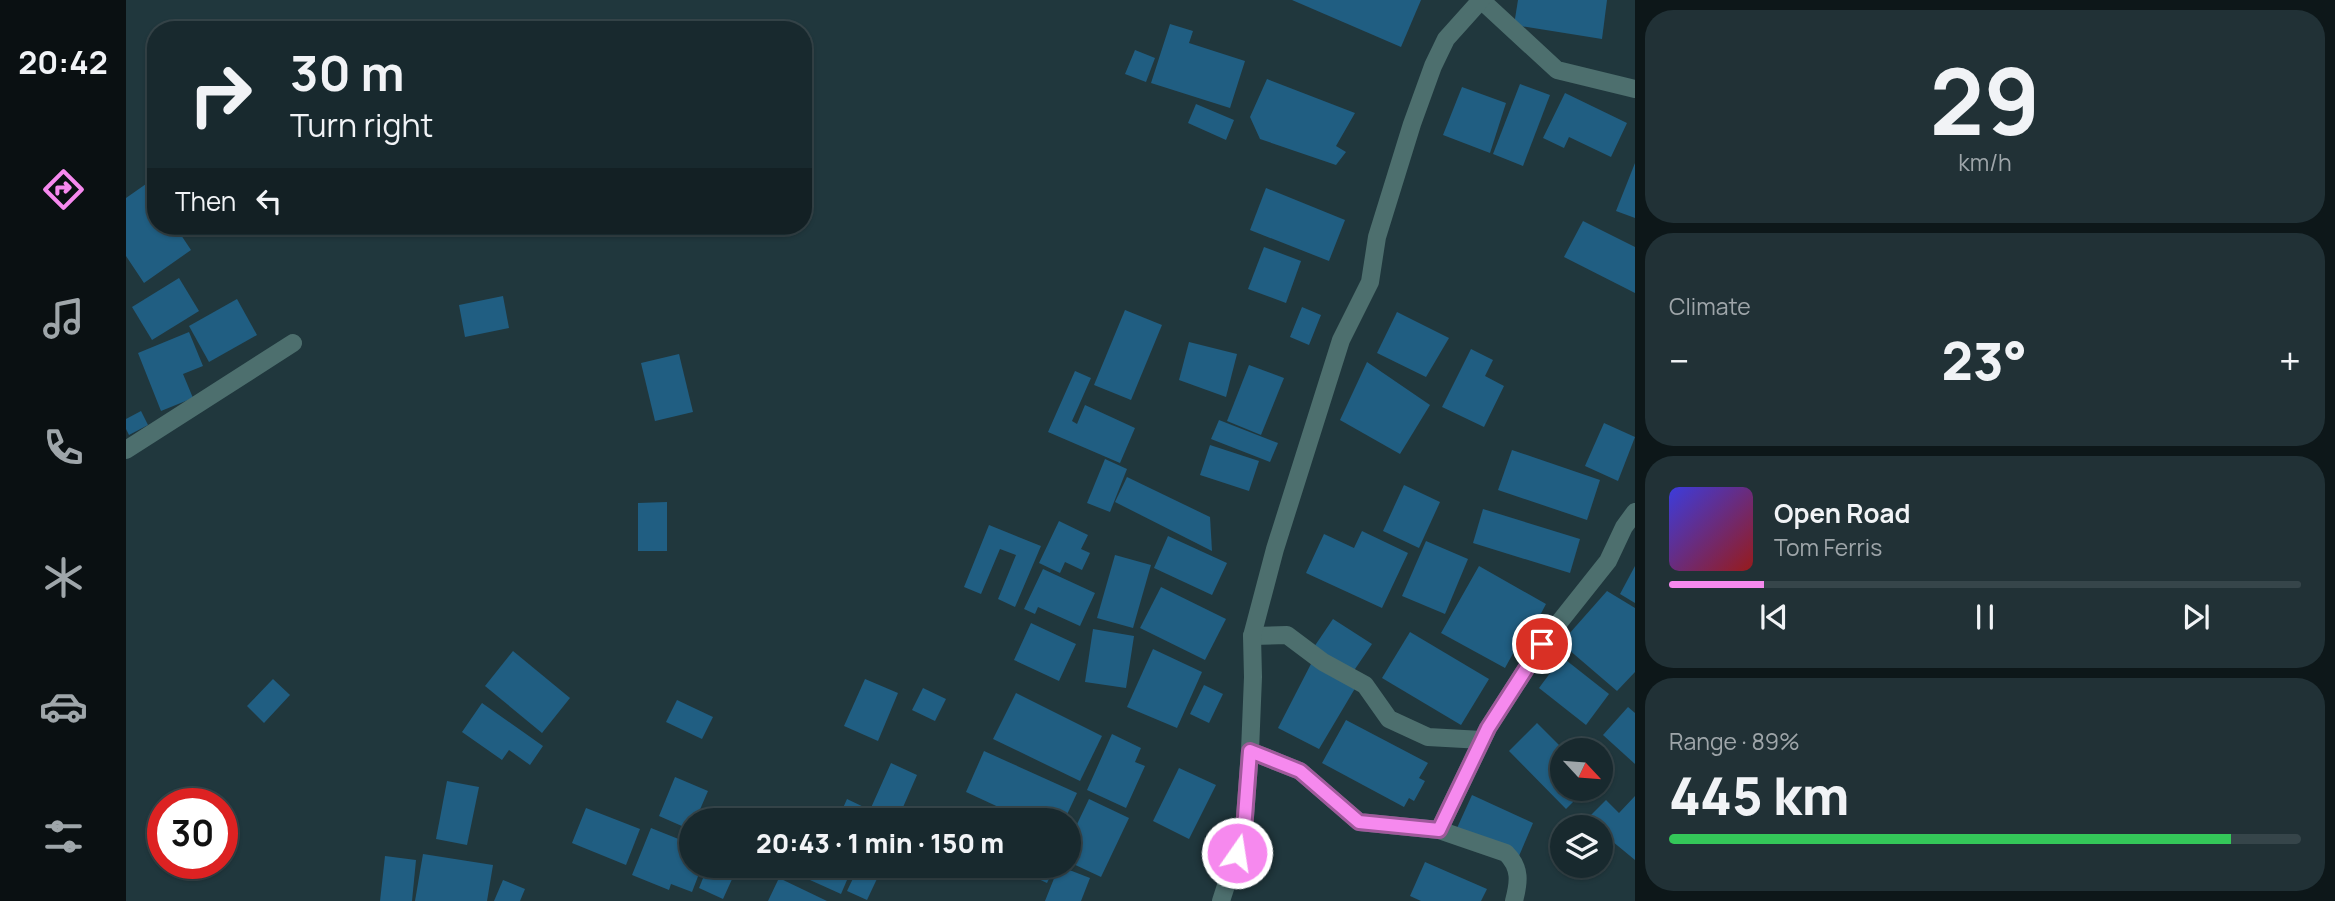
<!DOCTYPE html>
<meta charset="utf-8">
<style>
:root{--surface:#18292e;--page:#213136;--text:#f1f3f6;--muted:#9fa6aa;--line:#36454a;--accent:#f689ee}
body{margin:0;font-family:Manrope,sans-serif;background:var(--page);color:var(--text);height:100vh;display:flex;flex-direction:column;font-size:26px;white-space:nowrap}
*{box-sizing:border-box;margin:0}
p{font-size:23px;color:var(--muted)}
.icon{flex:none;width:38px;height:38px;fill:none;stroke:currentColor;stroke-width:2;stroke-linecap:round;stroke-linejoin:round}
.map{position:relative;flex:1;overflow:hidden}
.drawer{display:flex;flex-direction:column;gap:10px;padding:10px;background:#0d1719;width:700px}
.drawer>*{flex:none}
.hud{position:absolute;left:21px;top:21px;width:665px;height:214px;border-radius:28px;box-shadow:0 2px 5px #0004,0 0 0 2px var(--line);background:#18292e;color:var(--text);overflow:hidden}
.needle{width:46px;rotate:116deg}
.controls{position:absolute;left:1424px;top:738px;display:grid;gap:14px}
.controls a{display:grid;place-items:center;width:63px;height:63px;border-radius:50%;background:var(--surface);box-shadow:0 2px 5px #0004,0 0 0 2px var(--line);font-size:35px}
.speed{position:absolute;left:21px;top:788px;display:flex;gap:14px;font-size:35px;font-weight:700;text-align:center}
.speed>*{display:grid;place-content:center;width:91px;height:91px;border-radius:50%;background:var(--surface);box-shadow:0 2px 5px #0004,0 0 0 2px var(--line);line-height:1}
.speed .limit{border:10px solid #d22;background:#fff;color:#111}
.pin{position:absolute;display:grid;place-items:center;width:60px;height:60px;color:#fff;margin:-30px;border:4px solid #fff;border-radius:50%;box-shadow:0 2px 7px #0007}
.me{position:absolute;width:77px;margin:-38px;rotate:13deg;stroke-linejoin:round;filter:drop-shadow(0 0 5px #0008)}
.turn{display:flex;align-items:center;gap:24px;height:147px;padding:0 28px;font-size:32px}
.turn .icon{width:91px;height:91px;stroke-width:2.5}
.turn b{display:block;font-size:49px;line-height:60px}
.then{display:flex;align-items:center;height:66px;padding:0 28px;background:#0003;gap:14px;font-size:26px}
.big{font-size:52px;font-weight:800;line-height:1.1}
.drawer .tile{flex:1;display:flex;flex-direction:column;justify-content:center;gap:10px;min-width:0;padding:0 24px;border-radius:28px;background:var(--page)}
.drawer .dial{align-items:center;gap:0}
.dial b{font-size:91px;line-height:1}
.song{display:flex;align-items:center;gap:21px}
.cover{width:84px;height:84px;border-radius:10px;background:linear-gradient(135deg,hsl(240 70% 55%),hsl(0 70% 35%))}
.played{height:7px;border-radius:4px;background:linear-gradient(90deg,var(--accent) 15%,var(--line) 15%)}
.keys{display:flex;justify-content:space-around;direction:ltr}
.heat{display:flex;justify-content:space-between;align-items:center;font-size:38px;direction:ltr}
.charge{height:10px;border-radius:5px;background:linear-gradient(90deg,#34c759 89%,var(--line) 0)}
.trip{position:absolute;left:553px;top:808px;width:402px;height:70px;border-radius:35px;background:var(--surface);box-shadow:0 2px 5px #0004,0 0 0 2px var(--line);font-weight:800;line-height:70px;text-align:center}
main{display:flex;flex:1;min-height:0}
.menu{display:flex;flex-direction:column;width:126px;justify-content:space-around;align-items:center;background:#0a1012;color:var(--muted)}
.menu .icon{width:49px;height:49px}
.menu .selected{color:var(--accent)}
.menu b{font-size:32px;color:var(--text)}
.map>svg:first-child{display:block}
</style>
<main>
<nav class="menu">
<b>20:42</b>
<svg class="icon selected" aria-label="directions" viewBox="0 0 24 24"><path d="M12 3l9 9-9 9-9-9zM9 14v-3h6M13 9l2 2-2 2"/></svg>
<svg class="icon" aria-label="music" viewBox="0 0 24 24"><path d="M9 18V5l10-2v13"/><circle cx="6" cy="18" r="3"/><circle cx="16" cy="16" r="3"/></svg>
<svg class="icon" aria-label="phone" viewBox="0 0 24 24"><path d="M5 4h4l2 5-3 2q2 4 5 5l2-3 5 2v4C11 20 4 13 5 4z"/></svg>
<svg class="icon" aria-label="climate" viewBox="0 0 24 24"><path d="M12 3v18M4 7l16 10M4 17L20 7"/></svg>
<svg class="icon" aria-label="car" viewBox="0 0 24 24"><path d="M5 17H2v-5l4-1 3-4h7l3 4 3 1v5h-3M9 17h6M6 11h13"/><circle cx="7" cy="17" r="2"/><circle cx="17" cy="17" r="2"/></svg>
<svg class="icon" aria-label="filters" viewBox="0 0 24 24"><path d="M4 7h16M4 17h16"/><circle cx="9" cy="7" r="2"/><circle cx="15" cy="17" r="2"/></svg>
</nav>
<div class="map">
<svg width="1509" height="901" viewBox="0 0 1509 901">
<rect width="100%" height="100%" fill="#20373d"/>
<g fill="#205e82">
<polygon points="1166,0 1295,0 1275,47"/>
<polygon points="1392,0 1481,0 1476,39 1388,25"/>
<polygon points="1044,24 1067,31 1063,43 1119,61 1104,108 1025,83"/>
<polygon points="1009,50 1029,58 1020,82 999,74"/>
<polygon points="1141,79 1229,113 1210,146 1220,152 1210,165 1134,139 1124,117"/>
<polygon points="1394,84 1424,95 1397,166 1367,154"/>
<polygon points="1336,87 1380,103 1364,153 1317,135"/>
<polygon points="1439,93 1501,123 1485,157 1443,137 1438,148 1417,138"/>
<polygon points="1070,104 1108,120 1100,140 1062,123"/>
<polygon points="1509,163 1509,218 1490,211"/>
<polygon points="20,184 30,198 30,226 49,226 65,250 18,283 0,256 0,198"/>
<polygon points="1140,188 1219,220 1203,261 1124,230"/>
<polygon points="1457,221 1509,247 1509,293 1438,257"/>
<polygon points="1138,247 1175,261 1160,303 1122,289"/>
<polygon points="53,278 73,311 26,340 6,307"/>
<polygon points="377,296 383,328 339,337 333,305"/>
<polygon points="111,299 131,335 83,362 63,326"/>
<polygon points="1176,307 1195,315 1183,345 1164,337"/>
<polygon points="999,310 1036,325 1005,400 968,385"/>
<polygon points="1271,312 1323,338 1300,377 1251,353"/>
<polygon points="63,332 77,366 57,374 67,398 35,411 12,353"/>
<polygon points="1063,342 1111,354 1100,397 1053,380"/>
<polygon points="1345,349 1367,360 1359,376 1378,386 1358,427 1316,407"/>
<polygon points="553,354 567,412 529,421 515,363"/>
<polygon points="1241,362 1304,405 1274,454 1214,420"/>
<polygon points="1123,365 1158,378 1135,435 1101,421"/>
<polygon points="949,371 965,378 946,421 951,424 959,405 1009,428 994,463 922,432"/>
<polygon points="15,411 22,425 3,435 0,429 0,419"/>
<polygon points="1093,420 1152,443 1144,462 1085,439"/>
<polygon points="1478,423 1509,437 1492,481 1459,466"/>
<polygon points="1084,445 1133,461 1123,491 1074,475"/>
<polygon points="1386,450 1474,480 1461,520 1372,490"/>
<polygon points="979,459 1001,469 984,512 961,503"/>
<polygon points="1001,477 1084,517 1086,551 989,502"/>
<polygon points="1278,485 1314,502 1293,548 1257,531"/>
<polygon points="541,502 541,551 512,551 512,503"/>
<polygon points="1357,509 1454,539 1444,573 1347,543"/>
<polygon points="933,521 962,535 955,549 964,553 956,570 939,562 934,573 913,563"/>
<polygon points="863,525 915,546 889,607 872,599 890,555 874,549 855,594 838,587"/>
<polygon points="1236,531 1282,553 1256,608 1180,573 1198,534 1228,548"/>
<polygon points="1042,536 1101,563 1086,595 1028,568"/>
<polygon points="1300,541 1342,559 1319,614 1276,596"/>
<polygon points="989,555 1025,565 1007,628 971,618"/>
<polygon points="1353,566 1420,604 1400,642 1395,639 1379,668 1315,633"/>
<polygon points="1509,566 1509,603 1494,594"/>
<polygon points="917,569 969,593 954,626 912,607 909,614 898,609"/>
<polygon points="1035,587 1100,619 1079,660 1014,628"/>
<polygon points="1481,591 1509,608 1509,672 1491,691 1435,643"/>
<polygon points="1207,619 1246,644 1227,672 1188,647"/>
<polygon points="905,623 950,644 933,681 888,660"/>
<polygon points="967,629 1008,636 1000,688 959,682"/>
<polygon points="1284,632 1363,679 1335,725 1256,678"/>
<polygon points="1027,649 1076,672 1051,728 1001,707"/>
<polygon points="387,651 444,698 416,733 359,686"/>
<polygon points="1436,657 1483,694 1460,725 1413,688"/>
<polygon points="1186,662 1231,685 1193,749 1152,728"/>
<polygon points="147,679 164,695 138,723 121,706"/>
<polygon points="739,679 772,693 752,741 718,726"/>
<polygon points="1078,685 1097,694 1083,723 1064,714"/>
<polygon points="797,688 820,699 809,721 786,710"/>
<polygon points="890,693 976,736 954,781 867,739"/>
<polygon points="551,700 587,717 576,739 540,722"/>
<polygon points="356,703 417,746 404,765 383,750 376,760 336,732"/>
<polygon points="1502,707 1509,713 1509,764 1477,735"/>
<polygon points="1220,720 1302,763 1293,778 1299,781 1288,801 1283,798 1278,807 1196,763"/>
<polygon points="1411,723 1437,749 1437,789 1460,789 1440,809 1383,751"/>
<polygon points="986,734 1015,748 1009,762 1019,766 1000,808 961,790"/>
<polygon points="858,751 951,793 938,821 903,821 840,792"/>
<polygon points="765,763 791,775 771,821 722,821 713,817 721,799 744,810"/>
<polygon points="1053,768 1090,785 1063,839 1027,821"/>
<polygon points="549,777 582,791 569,821 565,821 565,830 533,816"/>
<polygon points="321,781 353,787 341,845 310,839"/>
<polygon points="1346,795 1407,823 1393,856 1331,828"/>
<polygon points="1509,796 1509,860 1475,832 1475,828 1469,828 1460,820 1480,800 1493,813"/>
<polygon points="963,799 1003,818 975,877 943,862 943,841"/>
<polygon points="460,808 514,829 500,865 446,843"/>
<polygon points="525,828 565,844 565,866 576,866 566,892 545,884 543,890 506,875"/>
<polygon points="297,854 367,865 361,901 289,901"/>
<polygon points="259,856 290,860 286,901 254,901"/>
<polygon points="1299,862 1361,889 1355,901 1295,901 1284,896"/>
<polygon points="582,866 612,866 597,899 573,888"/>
<polygon points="691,866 727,866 715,894 684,880"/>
<polygon points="733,866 757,866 741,900 721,891"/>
<polygon points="885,866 929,866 921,883"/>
<polygon points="933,866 964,878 955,901 919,901"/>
<polygon points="653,878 701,901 642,901"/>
<polygon points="377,880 399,889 394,901 368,901"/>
</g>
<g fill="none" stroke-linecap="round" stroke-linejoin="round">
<g stroke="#4d6f6e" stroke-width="18">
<polyline points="1355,0 1431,70 1509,89"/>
<polyline points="0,450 167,343"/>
<polyline points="1126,636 1161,635 1197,662 1239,685 1263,719 1302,737 1356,740"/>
<path d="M 1124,751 L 1174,771 L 1233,822 L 1313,830 L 1380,853 C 1395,868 1393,882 1388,901"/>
<polyline points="1313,830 1362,728 1416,644 1482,561 1498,527 1509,512"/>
<polyline points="1095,901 1118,830 1124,751 1127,677 1126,636 1149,549 1215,340 1244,282 1251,237 1286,124 1307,66 1320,39 1355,0"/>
</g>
</g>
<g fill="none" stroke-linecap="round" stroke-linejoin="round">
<defs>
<polyline id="route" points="1111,853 1118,830 1124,751 1174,771 1233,822 1313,830 1362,728 1416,644"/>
</defs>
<use href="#route" stroke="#a0599b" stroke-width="18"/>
<use href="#route" stroke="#f689ee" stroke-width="12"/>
</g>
</svg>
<div class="controls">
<a><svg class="needle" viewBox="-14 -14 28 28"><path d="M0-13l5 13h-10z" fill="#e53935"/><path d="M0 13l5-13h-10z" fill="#9fa6aa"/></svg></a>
<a><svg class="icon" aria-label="layers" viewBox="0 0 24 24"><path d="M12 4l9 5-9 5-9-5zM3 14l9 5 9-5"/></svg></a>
</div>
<div class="speed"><div class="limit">30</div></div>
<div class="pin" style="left:1416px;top:644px;background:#d93025"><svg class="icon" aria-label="arrive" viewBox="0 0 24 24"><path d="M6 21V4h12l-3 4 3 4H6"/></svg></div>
<svg class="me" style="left:1111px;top:853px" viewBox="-20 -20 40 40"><circle r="17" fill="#f689ee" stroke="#fff" stroke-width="3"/><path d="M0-11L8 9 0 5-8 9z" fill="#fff"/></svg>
<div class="trip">20:43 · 1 min · 150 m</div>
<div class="hud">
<div class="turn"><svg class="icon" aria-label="right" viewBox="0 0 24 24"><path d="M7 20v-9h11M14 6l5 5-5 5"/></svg><div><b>30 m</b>Turn right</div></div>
<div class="then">Then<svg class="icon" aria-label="left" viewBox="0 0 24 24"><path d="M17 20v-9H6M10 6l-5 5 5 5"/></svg></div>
</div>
</div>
<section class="drawer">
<div class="tile dial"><b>29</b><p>km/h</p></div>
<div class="tile"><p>Climate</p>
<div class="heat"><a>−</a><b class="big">23°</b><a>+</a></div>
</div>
<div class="tile">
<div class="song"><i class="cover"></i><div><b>Open Road</b><p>Tom Ferris</p></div></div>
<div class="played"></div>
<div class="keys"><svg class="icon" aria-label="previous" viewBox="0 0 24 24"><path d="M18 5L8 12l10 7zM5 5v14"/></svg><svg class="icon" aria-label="pause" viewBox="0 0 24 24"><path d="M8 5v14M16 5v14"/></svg><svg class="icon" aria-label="next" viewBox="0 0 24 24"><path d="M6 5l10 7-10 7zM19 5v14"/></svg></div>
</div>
<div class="tile"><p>Range · 89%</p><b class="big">445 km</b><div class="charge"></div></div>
</section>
</main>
